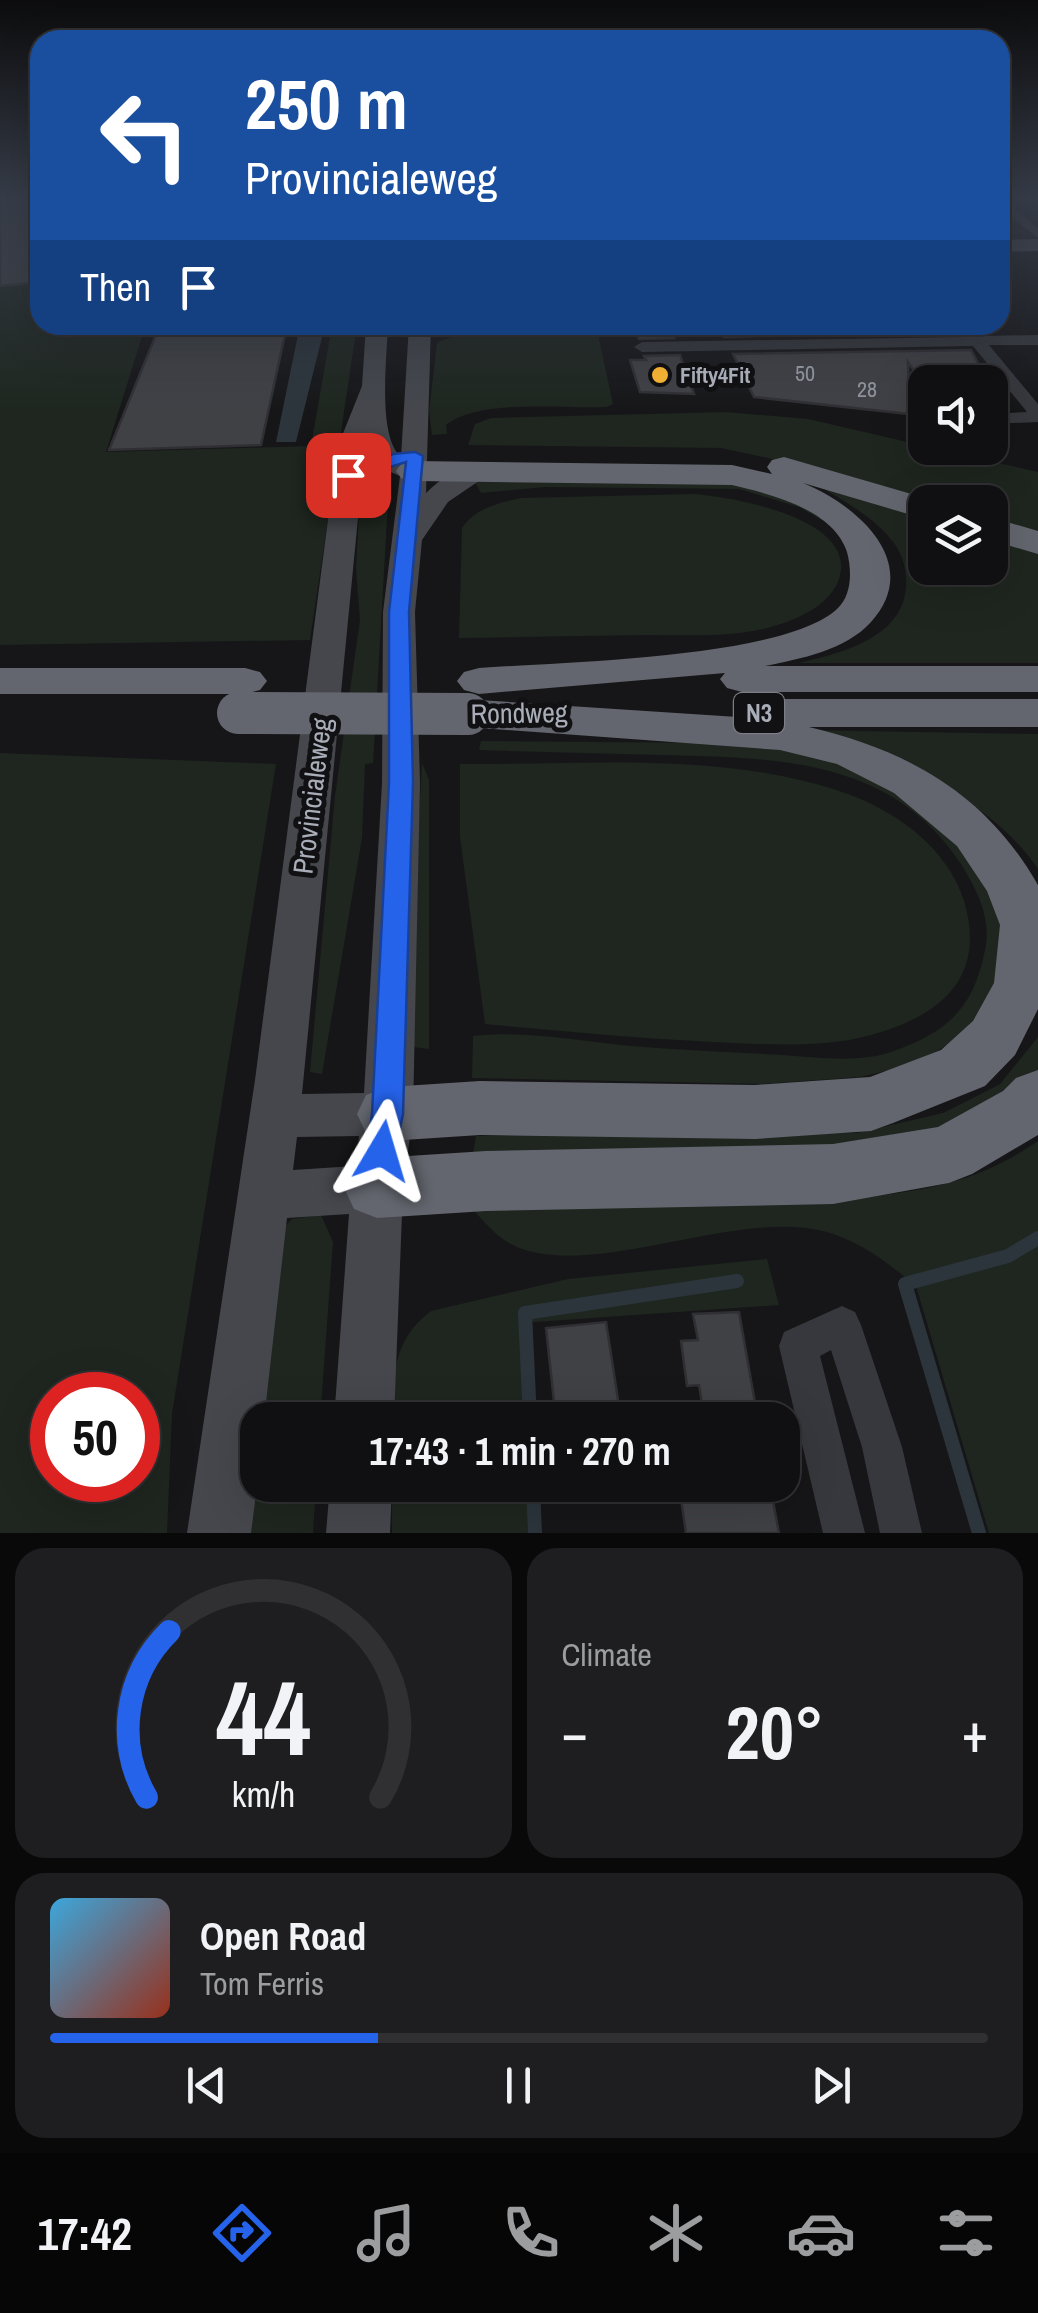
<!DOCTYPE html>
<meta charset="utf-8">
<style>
:root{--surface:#101012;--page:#1e1e20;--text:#f1f3f6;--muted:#9c9d9f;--line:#303032;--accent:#2563eb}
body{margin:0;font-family:"Archivo Narrow",sans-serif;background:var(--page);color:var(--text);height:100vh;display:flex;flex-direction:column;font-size:38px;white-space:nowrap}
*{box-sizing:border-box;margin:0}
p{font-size:32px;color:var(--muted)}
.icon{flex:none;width:55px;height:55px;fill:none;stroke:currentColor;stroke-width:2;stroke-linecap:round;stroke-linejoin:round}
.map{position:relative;height:1533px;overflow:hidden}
.panel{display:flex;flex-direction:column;gap:15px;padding:15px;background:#09090a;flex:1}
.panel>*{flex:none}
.hud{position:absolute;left:30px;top:30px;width:980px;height:305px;border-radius:30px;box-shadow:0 10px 40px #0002,0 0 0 2px var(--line);background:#1a4fa0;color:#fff;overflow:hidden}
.controls{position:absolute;left:908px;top:365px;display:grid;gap:20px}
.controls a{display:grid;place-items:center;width:100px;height:100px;border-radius:20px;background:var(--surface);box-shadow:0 10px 40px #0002,0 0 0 2px var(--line);font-size:50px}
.speed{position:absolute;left:30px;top:1372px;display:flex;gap:20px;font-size:50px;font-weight:700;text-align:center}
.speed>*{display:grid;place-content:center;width:130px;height:130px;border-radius:50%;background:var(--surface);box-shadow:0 10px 40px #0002,0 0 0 2px var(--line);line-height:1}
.speed .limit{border:15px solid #d22;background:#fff;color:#111}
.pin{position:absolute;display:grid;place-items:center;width:85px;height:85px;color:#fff;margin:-42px;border-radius:20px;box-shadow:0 5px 15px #0006}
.me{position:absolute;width:110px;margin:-55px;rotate:7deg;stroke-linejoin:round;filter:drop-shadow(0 0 8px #0008)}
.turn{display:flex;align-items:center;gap:35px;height:210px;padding:0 50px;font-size:45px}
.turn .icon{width:130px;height:130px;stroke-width:2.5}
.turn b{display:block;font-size:70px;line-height:85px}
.then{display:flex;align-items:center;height:95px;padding:0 50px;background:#0003;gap:20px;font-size:38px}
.big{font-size:75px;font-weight:800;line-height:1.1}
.panel .widget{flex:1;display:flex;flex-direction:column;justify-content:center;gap:15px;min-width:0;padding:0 35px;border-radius:30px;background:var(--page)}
.panel .dial{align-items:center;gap:0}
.dial svg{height:260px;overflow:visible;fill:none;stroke:var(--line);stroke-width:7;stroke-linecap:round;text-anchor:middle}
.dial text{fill:var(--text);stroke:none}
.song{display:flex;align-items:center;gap:30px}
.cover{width:120px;height:120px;border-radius:15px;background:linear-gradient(135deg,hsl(200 70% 55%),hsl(10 70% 35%))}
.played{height:10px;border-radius:5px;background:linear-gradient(90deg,var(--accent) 35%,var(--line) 35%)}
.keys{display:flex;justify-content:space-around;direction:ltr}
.heat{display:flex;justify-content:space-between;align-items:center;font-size:55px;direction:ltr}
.panel .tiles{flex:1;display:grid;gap:15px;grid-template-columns:1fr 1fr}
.widget:last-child{grid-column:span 2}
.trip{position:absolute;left:240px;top:1402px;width:560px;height:100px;border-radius:30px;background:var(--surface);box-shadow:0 10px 40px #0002,0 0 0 2px var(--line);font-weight:800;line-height:100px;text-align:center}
.menu{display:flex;height:160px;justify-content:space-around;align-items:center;background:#060607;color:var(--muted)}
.menu .icon{width:70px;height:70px}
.menu .selected{color:var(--accent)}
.menu b{font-size:45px;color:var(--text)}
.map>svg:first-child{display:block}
</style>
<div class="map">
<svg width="1038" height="1533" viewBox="0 0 1038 1533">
<rect width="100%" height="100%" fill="#161618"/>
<g fill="#1e261f" fill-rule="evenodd">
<polygon points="40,259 40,325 156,325 143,333 106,452 311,446 332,325 357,325 310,640 0,645 0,263"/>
<path d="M 506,325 L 596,325 L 613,404 L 607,407 C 565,409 480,398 446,425 L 447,434 L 432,435 L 429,411 L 437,343 C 458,330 486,340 506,325 Z"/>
<polygon points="726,412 808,419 1038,472 1038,537 990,523 990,502 925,503 791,463 721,448 468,445 475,424 491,418"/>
<polygon points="720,480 791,495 841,531 799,507 739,489 545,487 481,493 475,482"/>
<polygon points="376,485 387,491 388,502 373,763 365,764 362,838 322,1074 310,1072 335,796 360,620 356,568 360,497 368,486"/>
<path d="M 819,486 L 925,518 L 925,568 L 990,568 L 990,537 L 1038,552 L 1038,663 L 799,663 C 840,653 902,639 906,587 C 907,568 902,551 889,537 C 870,515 844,501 819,486 Z"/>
<path d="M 694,494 C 733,497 863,519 838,582 C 827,607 796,620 771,627 C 732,638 689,635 649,635 C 586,636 522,637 459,638 L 462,528 C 475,508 499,503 521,498 Z"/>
<path d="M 802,730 L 1038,734 L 1038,869 C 982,788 890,764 802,730 Z"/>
<path d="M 481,741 L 713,743 L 785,749 L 835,759 L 888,780 L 966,843 L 1006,920 L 1002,977 L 989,1003 L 964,1033 L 936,1052 L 903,1067 L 860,1077 L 762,1084 L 472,1078 L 473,1036 C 525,1030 578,1041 631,1046 C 681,1050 731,1052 781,1055 C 817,1057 859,1064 894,1051 C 952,1030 975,1005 986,945 C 990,916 977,891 963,867 C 893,757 776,758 660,755 C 600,753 539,752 479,750 Z"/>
<path d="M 0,753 L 276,764 L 172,1414 L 167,1533 L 0,1533 ZM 52,1395 L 138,1395 L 138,1480 L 52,1480 Z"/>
<polygon points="422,763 429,780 429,1049 406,1046"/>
<path d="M 460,764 C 585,765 724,751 845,793 C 896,811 947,847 964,901 C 987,977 941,1016 871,1035 C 821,1049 763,1044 712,1042 C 636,1038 560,1031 485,1024 L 460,837 Z"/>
<polygon points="1038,1037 1038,1074 994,1107 865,1153 473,1154 476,1136 857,1133 943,1113 979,1095 1000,1084"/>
<path d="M 1038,1141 L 1038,1533 L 989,1533 L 916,1286 C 888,1263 859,1240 823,1231 C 736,1209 595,1279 517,1247 C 498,1239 484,1222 471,1207 L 867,1197 C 935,1189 981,1180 1038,1141 Z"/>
<polygon points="321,1215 333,1242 320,1420 261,1420 281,1231 292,1219"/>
<path d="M 767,1259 L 779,1305 L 520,1323 L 527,1420 L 392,1420 C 392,1376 394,1338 431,1311 L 568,1279 Z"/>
<polygon points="257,1449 258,1485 316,1485 313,1533 249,1533"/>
<polygon points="392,1485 531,1485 533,1533 392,1533"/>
</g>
<polygon fill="#2c353c" points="300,325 325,325 296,442 276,442"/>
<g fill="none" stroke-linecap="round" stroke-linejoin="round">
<g stroke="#2c353c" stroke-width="14">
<polyline points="530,1420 525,1313 737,1281"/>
<polyline points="533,1485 535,1533"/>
<polyline points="979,1533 905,1284 1008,1256 1038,1238"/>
</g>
</g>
<g fill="#404145" stroke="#303034" stroke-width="2.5">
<polygon points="0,198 40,198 40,282 0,286"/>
<polygon points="160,325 287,325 261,445 109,450"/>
<polygon points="634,325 669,325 674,338 639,339"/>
<polygon points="718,325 959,325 962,330 724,337"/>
<polygon points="971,350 988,382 922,382 908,362 909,414 754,397 733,354"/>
<polygon points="680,355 694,394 640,392 630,360 646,360 644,356"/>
<polygon points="739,1312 758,1420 705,1420 699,1385 687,1386 681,1341 698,1340 693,1314"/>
<polygon points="606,1322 620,1413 556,1420 546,1328"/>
<polygon points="679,1485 770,1485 779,1533 686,1533"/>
</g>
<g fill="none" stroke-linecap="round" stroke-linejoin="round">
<g fill="#37383d" fill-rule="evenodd">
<polygon points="1000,198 1038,228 1038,238 1000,207"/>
<polygon points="971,329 982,336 1038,335 1038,345 989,345 1038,404 1038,422 990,424 990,414 1027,412 973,346 642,352 634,347 642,342 966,337 964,333"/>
<polygon points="842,1306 855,1312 861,1325 902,1447 922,1533 880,1533 862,1447 831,1350 820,1356 865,1533 823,1533 779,1346 784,1332"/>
</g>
<g fill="#45474d" fill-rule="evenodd">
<polygon points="1038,239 1038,251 1000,252 1000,240"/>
<path d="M 366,325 L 388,325 C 387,356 377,437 401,457 L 409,325 L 431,325 L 426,493 C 441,478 457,469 478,464 L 492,472 L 448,502 L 422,540 L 415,612 L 420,783 L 413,1114 L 403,1188 L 394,1420 L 334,1420 L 349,1214 L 287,1218 L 264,1420 L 258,1420 L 258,1478 L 251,1533 L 187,1533 L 255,1080 L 329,512 L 340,441 L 362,386 ZM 365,446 L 379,467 L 400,476 L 383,612 L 382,783 L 364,1093 L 302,1094 ZM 359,1136 L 355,1166 L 293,1170 L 297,1137 Z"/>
<polygon points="330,1485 392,1485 390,1533 326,1533"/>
</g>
<g fill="#63666e" fill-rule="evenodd">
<path d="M 784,457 L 939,502 L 925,502 L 925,519 L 803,483 C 857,505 924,563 871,622 C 846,650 800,659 765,666 L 1038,666 L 1038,692 L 742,692 L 727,688 L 720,679 L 725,673 L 479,694 L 464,690 L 457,681 L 464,672 L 479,668 C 558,662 783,659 837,609 C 852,595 852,571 847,552 C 833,509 770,494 732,485 L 413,481 L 401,478 L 396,471 L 401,464 L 413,461 L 732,465 L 772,474 L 767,467 L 772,460 Z"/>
<polygon points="990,517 1038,531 1038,554 990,540"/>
<polygon points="0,668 245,668 260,672 267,681 260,690 245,694 0,694"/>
<path d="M 772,699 L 1038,699 L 1038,727 L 809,727 C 908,750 987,795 1038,885 L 1038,1009 L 1015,1055 L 985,1086 L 893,1123 L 871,1131 L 755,1139 L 480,1135 L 388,1141 L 366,1133 L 357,1114 L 366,1095 L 388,1087 L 480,1081 L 755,1085 L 870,1077 L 941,1050 L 973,1021 L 994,983 L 1000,925 L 987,891 L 957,846 L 894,793 L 837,764 L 780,750 L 479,728 L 463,724 L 456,714 L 463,704 L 479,700 L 753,718 L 749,713 L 756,703 Z"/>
<polygon points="1038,1070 1038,1135 972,1174 949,1183 833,1204 486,1211 377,1218 354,1209 344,1188 354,1167 377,1158 486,1151 833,1144 938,1127 1003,1091 1016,1078"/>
</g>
<polyline stroke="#63666e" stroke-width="42" points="238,713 468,714"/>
</g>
<linearGradient id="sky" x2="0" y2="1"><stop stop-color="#0c0c0d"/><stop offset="0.48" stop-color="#363c48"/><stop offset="1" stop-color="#363c48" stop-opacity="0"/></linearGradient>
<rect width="1038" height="412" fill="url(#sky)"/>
<polygon fill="#2563eb" stroke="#184099" stroke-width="2.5" points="415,452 423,456 409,612 413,782 403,1114 393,1161 382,1165 371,1161 367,1151 372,1114 389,782 389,612 406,462 348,480 340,475 393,454"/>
<circle fill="#f2b134" stroke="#111113" stroke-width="4" cx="660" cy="375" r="10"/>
<g text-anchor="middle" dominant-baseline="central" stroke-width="10" stroke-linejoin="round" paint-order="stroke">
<g font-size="22" fill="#8e929b">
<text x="805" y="373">50</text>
<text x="867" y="389">28</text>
</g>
<g font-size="22" font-weight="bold" fill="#a8adb8" stroke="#111113" text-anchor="start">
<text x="680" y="375">Fifty4Fit</text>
</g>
<rect fill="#111113" stroke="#7b7e86" stroke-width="2.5" x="734" y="693" width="50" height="40" rx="8"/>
<g font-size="25" font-weight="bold" fill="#a8adb8">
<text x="759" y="713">N3</text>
</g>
<g font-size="28" fill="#a8adb8" stroke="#111113">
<text transform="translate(519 713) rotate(-1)">Rondweg</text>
<text transform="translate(312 796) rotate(-83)">Provincialeweg</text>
</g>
</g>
</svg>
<div class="controls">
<a><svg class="icon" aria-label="sound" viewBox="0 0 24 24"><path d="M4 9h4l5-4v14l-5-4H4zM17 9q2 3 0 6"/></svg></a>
<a><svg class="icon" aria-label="layers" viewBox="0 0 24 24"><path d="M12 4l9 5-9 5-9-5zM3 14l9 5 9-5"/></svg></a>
</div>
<div class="speed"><div class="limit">50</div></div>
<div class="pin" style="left:348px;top:475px;background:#d93025"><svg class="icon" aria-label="arrive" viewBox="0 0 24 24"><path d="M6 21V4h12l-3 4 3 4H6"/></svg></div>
<svg class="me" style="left:382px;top:1151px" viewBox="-20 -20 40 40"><path d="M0-17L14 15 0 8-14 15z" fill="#2563eb" stroke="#fff" stroke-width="4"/></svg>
<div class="trip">17:43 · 1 min · 270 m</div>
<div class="hud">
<div class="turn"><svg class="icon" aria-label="left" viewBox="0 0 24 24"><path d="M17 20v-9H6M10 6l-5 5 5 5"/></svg><div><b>250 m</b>Provincialeweg</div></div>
<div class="then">Then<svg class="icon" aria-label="arrive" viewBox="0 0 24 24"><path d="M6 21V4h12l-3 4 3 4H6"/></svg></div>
</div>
</div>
<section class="panel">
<div class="tiles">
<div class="widget dial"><svg viewBox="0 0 100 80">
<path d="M14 69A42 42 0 1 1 86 69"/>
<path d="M14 69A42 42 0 0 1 21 18" stroke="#2563eb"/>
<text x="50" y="56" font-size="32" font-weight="700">44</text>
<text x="50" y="72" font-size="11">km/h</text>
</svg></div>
<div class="widget"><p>Climate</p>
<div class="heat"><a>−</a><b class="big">20°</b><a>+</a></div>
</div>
<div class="widget">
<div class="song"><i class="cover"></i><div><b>Open Road</b><p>Tom Ferris</p></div></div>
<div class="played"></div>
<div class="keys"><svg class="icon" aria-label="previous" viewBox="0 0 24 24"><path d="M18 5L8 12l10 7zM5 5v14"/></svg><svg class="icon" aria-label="pause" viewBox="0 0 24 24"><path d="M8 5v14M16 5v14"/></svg><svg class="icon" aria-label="next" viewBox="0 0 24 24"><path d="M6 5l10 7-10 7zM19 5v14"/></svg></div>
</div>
</div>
</section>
<nav class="menu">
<b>17:42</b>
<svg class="icon selected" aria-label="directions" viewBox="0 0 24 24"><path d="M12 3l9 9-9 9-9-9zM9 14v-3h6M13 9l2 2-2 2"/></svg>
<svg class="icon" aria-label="music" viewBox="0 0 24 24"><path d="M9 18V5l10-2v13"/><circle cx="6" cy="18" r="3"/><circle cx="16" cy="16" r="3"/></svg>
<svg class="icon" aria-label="phone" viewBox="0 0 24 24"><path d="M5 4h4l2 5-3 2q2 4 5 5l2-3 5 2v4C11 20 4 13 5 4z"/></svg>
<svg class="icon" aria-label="climate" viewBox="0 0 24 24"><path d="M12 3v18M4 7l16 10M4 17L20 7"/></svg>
<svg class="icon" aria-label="car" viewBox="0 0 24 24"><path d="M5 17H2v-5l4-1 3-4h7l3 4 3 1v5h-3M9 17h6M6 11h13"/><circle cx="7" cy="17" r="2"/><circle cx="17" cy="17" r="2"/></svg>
<svg class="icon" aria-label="filters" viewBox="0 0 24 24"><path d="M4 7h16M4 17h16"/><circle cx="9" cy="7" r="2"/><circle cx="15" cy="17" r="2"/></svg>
</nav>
